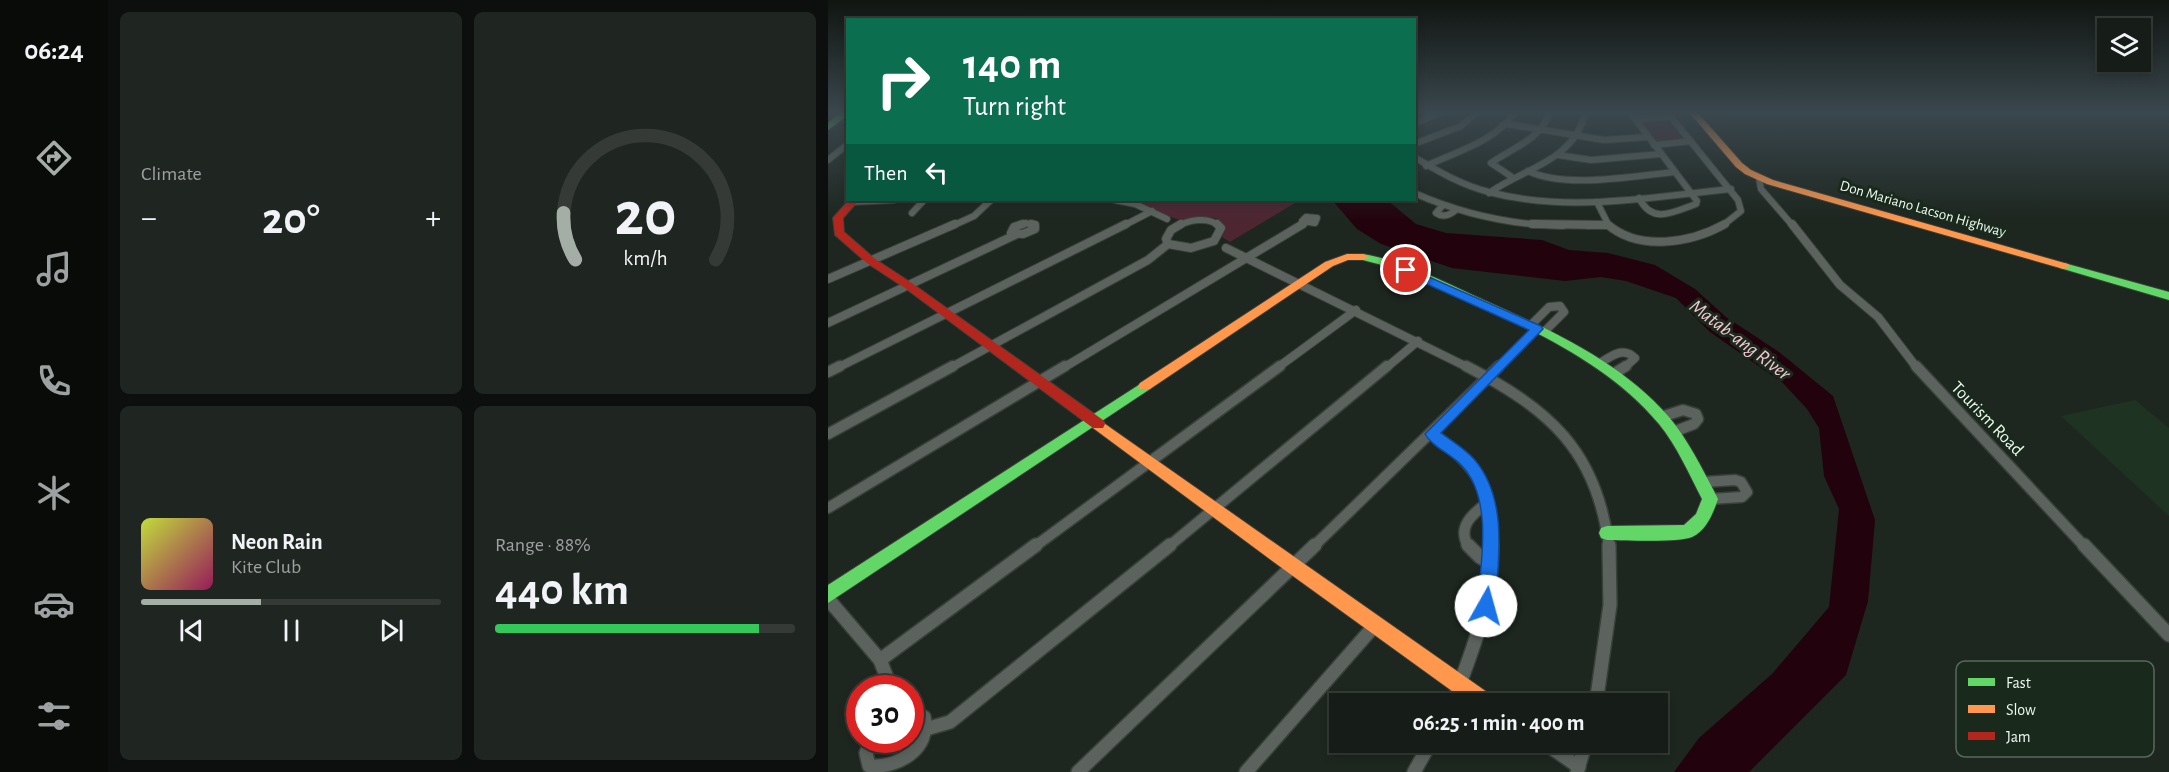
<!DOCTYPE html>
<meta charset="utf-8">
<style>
:root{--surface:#161c17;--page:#1f2520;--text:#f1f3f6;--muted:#9ea1a1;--line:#353a36;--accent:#a4aea6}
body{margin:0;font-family:"Alegreya Sans",sans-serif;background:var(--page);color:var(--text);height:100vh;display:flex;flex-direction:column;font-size:22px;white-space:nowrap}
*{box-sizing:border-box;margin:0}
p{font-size:20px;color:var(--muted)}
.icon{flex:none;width:33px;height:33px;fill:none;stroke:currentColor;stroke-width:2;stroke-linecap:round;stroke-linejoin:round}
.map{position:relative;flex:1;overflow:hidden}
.details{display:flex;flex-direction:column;gap:12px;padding:12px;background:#0c0f0d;width:720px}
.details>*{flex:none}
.hud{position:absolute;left:18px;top:18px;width:570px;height:183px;border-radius:0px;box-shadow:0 3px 9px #0003,0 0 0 2px var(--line);background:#0b6e4f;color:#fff;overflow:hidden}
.tools{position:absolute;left:1269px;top:18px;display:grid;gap:12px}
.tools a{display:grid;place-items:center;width:54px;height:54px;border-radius:0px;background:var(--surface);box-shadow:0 3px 9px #0003,0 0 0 2px var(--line);font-size:30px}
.speed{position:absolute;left:18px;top:675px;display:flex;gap:12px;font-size:30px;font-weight:700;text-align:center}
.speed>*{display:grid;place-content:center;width:78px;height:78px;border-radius:50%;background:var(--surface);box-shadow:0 3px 9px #0003,0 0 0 2px var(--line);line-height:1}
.speed .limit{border:9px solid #d22;background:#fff;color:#111}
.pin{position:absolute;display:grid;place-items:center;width:51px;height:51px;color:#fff;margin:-26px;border:3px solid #fff;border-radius:50%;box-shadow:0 2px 6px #0007}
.me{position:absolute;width:66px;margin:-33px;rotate:7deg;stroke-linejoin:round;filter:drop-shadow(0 0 4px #0008)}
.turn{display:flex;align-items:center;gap:21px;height:126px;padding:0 18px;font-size:27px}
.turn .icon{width:78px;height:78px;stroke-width:2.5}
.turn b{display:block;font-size:42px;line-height:51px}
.then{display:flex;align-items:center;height:57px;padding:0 18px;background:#0003;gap:12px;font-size:22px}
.big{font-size:45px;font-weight:600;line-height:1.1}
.details .card{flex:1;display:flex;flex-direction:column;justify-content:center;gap:9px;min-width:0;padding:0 21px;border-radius:9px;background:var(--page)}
.details .dial{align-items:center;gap:0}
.dial svg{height:156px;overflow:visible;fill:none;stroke:var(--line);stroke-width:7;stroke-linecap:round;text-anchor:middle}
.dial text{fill:var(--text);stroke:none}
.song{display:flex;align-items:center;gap:18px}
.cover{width:72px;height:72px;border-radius:9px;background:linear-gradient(135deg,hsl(70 70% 55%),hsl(330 70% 35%))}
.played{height:6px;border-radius:3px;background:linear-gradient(90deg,var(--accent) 40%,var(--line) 40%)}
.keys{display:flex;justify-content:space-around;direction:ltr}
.heat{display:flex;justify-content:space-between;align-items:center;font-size:33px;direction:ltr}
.charge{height:9px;border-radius:4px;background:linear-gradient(90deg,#34c759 88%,var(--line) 0)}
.details .tiles{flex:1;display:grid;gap:12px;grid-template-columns:repeat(2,1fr)}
.trip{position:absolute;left:501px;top:693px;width:339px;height:60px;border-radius:0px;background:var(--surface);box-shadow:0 3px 9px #0003,0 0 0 2px var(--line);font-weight:600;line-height:60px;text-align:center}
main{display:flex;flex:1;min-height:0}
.tabs{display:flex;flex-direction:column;width:108px;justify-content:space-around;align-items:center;background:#090b09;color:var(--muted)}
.tabs .icon{width:42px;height:42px}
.tabs .on{color:var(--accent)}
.tabs b{font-size:27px;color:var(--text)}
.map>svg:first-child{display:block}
</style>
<main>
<nav class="tabs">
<b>06:24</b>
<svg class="icon on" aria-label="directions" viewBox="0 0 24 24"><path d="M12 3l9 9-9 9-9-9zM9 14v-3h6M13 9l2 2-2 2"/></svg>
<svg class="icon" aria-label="music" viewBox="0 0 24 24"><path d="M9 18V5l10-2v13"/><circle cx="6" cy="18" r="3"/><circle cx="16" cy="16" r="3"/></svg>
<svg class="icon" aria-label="phone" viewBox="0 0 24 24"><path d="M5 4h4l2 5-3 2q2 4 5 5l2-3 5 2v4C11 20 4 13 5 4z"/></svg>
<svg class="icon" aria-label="climate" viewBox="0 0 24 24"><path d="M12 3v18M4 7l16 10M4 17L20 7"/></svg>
<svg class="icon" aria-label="car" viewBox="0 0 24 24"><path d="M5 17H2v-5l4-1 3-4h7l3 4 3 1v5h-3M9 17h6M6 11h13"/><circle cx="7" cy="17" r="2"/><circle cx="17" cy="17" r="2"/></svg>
<svg class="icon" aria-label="filters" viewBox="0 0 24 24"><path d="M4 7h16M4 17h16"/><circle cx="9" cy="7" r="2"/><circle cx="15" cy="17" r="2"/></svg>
</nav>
<section class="details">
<div class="tiles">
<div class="card"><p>Climate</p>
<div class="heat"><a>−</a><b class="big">20°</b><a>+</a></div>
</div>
<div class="card dial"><svg viewBox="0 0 100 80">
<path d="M14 69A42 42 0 1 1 86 69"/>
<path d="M14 69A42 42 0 0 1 8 45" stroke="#a4aea6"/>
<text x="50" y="56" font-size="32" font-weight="700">20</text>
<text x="50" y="72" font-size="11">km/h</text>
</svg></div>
<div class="card">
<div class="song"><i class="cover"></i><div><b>Neon Rain</b><p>Kite Club</p></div></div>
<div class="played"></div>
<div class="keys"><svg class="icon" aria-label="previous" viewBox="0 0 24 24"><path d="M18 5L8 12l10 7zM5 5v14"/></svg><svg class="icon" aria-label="pause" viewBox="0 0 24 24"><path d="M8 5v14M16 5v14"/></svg><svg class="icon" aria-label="next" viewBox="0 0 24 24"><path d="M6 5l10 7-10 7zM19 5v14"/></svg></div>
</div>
<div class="card"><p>Range · 88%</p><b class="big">440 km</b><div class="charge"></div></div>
</div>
</section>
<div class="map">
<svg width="1341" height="772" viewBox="0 0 1341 772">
<rect width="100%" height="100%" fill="#1d261f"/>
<polygon fill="#1e3322" points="1307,400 1341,428 1341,516 1233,416"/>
<g fill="#4d2632">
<polygon points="841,119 856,138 854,140 827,141 814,122"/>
<path d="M 305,200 L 472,200 L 402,242 L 394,237 L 398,229 C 390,209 369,221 354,220 C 346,220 316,204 305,200 Z"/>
</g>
<polygon fill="#22030d" points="504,200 559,200 588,224 618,233 714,240 741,250 780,253 827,265 867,289 898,317 951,352 1005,396 1047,520 1040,601 1018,675 921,772 846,772 871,738 944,674 1001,607 1011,509 996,476 991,428 979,409 955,383 882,332 848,298 798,281 773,277 737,281 624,268 553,244 529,229"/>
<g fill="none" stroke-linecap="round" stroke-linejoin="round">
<defs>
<g id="street-far3">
<path d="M 802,112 L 869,201 L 868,204 C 845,212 825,225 811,198"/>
<polyline points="839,112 910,200 913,211 894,226"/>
<polyline points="808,119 843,117"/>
<polyline points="586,124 613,112"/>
<polyline points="679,124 776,140 820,137"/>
<polyline points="586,144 633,126 650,112"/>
<polyline points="826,145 863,141"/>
<polyline points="730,155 763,160 833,154"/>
<path d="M 586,157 C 610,171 633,185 661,192 C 739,213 824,197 903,189"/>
<polyline points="0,160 20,144"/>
<path d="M 598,166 C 629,151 667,142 687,112"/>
<path d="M 700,171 C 739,189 803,176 847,172"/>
<path d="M 684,177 L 663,163 C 686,147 712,140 722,112"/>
<polyline points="931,178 933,189 965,226"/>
<path d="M 586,193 C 634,214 683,225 735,226"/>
<path d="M 661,193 C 698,167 745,162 758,112"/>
<polyline points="287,200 307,204 339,219"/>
<polyline points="24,202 66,200"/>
<polyline points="769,202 781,226"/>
<path d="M 615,205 L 608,213 C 615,218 622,215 628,210"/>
<polyline points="84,213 96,200"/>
<polygon points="478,217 489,218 487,223 474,221"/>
<polyline points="124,226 146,216 163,200"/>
<polyline points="190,226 198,223 207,226"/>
<polyline points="295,226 324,211"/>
<path d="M 350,226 C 361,220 380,216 391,226"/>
<polyline points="473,226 477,223"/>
<polyline points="760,226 779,225"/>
</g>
<g id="street-far2">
<polyline points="195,224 186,227 183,233 195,234 207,229 207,225 203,224"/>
<polyline points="353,224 343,230 338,239 340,244 363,248 386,241 393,228 389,224"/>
<polyline points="704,224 779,225"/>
<path d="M 779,224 C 811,252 863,243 897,224"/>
<polyline points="964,224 1012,285 1050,317 1089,368"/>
<polyline points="398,248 641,368"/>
<polyline points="0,279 127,224"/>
<polyline points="0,323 187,235"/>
<polyline points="702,326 721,307 732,306 736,312 716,332"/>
<path d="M 772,363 C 784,356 795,346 807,358 L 796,368"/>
<polyline points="9,368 298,224"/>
<polyline points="122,368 320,260 340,244"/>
<polyline points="235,368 475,224"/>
<polyline points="449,368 528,310"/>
<polyline points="558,368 590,341"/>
<polyline points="670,368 709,329"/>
</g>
<g id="street-far1">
<path d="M 638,366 C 721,409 769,450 781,547"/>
<polyline points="1088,366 1257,547"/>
<polyline points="0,372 12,366"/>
<polyline points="787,373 798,366"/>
<polyline points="833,417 855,410 868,414 870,419 866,424 845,432"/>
<path d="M 604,433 C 649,466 664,489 664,547"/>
<polyline points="0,434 125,366"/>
<polyline points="876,482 907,480 913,482 919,492 914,497 882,499"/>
<polyline points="0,508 237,366"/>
<polyline points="206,547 452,366"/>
<polyline points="340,547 559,366"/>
<polyline points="485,547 671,366"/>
<path d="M 641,547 C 628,528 644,514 659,503"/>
</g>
<g id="street">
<polyline points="640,545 652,557 663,563"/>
<polyline points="1256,545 1341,635"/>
<polyline points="0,599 52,660 63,688"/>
<polyline points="52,660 208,545"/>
<path d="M 624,704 C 644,653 664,601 664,545"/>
<polyline points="768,704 782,605 781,545"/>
<polyline points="98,729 122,722 342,545"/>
<path d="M 43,740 L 38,753 L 41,766 C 70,768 103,749 96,717 L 82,712"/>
<polyline points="715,742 751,767"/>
<polyline points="250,772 487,545"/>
<polyline points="418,772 548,624"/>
<polyline points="586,772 603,742"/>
<polyline points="749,772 758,742"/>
</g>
<g id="fast">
<polygon points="13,112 20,112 20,115 0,130 0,123"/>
<path d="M 535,254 C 576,261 612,280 649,297 C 718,328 790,359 841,417 C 860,440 874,468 888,495 L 890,499 C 885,513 879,530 864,537 C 850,543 797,540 779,540 L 773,538 L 771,533 L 773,528 L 779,526 L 856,525 L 868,514 L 874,499 C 861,474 849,446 831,424 C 769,350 669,315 583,276 L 558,266 L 531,259 L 529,257 Z"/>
<polygon points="1236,263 1341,292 1341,300 1232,268 1230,266"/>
<polygon points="317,381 324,386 322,389 0,603 0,585"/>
</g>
<g id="slow">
<polygon points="861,112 869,112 914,163 923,170 945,180 1240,264 1242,266 1236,269 1232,268 939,184 917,174 908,167"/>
<polygon points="519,254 535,254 541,257 535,260 520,260 505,266 322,389 312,389 310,386 312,383 497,262"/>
<polygon points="270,419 666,697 669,704 642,704 458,571 265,428 263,424 265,420"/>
</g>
<polygon id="jam" points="21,200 31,200 15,218 16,232 47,259 85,284 275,420 277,424 275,428 265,428 77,288 39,263 7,235 5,218"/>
</defs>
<use href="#street-far3" stroke="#39403a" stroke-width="8"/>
<use href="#street-far2" stroke="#39403a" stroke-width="10"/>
<use href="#street-far1" stroke="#39403a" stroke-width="13"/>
<use href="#street" stroke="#39403a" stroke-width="16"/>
<use href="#fast" stroke="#39403a" stroke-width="2"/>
<use href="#slow" stroke="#39403a" stroke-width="2"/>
<use href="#jam" stroke="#39403a" stroke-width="2"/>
<use href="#street-far3" stroke="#5c635e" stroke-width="6"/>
<use href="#street-far2" stroke="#5c635e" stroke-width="8"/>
<use href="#street-far1" stroke="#5c635e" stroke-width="10"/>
<use href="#street" stroke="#5c635e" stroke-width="13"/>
<use href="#fast" fill="#63d668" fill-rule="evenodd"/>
<use href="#slow" fill="#ff974d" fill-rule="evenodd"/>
<use href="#jam" fill="#b3261e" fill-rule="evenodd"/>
</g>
<linearGradient id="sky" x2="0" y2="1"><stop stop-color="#101511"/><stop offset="0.51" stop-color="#3a474d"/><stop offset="1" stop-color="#3a474d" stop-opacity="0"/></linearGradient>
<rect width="1341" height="220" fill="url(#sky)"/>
<path fill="#1a73e8" stroke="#114b97" stroke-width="1.5" d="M 578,267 L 713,326 L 715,329 L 613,433 C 624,441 637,449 646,459 C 680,498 671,558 667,606 L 664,611 L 658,614 L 652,611 L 649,606 C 653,565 665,500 635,467 C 624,454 605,448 597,434 L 701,330 L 574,273 L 573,270 Z"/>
<g text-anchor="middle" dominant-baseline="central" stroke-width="6" stroke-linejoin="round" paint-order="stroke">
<g font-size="15" fill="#ecf7ee" stroke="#192a1d">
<text transform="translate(1095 209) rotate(16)">Don Mariano Lacson Highway</text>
</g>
<g font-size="18" fill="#ecf7ee" stroke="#192a1d">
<text transform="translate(1159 419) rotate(46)">Tourism Road</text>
</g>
<g font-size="20" font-style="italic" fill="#f9c4d2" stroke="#192a1d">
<text transform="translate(912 340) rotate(37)">Matab-ang River</text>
</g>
</g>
<rect x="1128" y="661" width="198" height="96" rx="9" fill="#192a1d" stroke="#58685c" stroke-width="1.5"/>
<rect x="1140" y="678" width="27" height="8" fill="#63d668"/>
<rect x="1140" y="705" width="27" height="8" fill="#ff974d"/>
<rect x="1140" y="732" width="27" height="8" fill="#b3261e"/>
<g font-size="16" fill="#ecf7ee">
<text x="1178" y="688">Fast</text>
<text x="1178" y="715">Slow</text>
<text x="1178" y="742">Jam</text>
</g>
</svg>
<div class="tools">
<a><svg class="icon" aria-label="layers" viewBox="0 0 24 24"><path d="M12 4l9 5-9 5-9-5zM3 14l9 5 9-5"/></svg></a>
</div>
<div class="speed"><div class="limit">30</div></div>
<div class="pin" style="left:578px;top:270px;background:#d93025"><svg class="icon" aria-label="arrive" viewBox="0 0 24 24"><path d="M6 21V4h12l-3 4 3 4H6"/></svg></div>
<svg class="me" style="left:658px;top:606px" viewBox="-20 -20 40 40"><circle r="19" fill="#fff"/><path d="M0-13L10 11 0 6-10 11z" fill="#1a73e8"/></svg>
<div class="trip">06:25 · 1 min · 400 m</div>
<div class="hud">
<div class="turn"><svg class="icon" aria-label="right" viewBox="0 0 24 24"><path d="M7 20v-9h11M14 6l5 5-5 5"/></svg><div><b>140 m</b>Turn right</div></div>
<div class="then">Then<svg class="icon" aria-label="left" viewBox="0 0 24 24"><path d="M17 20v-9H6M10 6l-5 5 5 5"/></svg></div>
</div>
</div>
</main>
